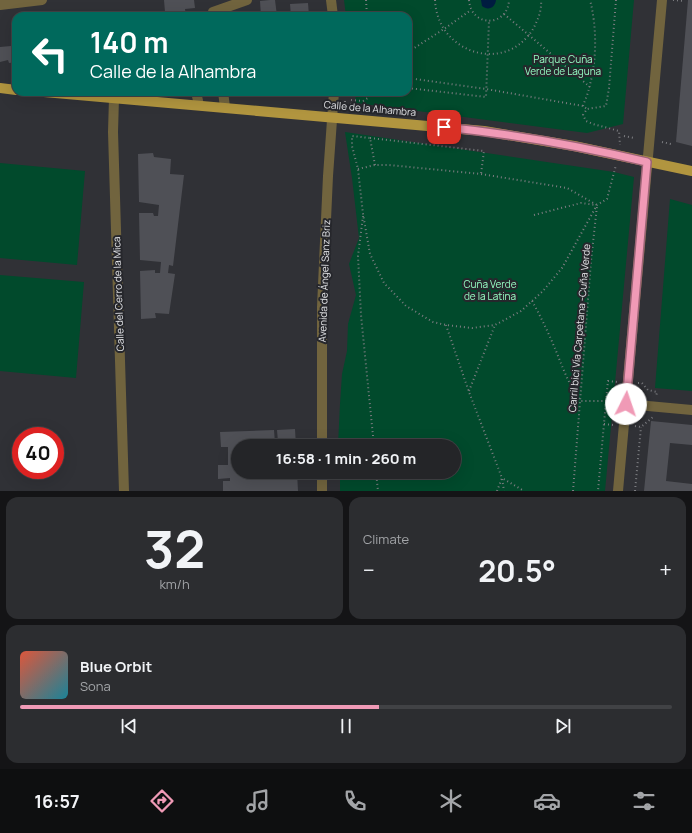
<!DOCTYPE html>
<meta charset="utf-8">
<style>
:root{--surface:#242528;--page:#2c2d30;--text:#f1f3f6;--muted:#a3a5a8;--line:#414245;--accent:#f09ab6}
body{margin:0;font-family:Manrope,sans-serif;background:var(--page);color:var(--text);height:100vh;display:flex;flex-direction:column;font-size:15px;white-space:nowrap}
*{box-sizing:border-box;margin:0}
p{font-size:13px;color:var(--muted)}
.icon{flex:none;width:22px;height:22px;fill:none;stroke:currentColor;stroke-width:2;stroke-linecap:round;stroke-linejoin:round}
.map{position:relative;height:491px;overflow:hidden}
.panel{display:flex;flex-direction:column;gap:6px;padding:6px;background:#141416;flex:1}
.panel>*{flex:none}
.hud{position:absolute;left:12px;top:12px;width:400px;height:84px;border-radius:12px;box-shadow:0 4px 16px #0002,0 0 0 1px var(--line);background:#00695c;color:#fff;overflow:hidden}
.speed{position:absolute;left:12px;top:427px;display:flex;gap:8px;font-size:20px;font-weight:700;text-align:center}
.speed>*{display:grid;place-content:center;width:52px;height:52px;border-radius:50%;background:var(--surface);box-shadow:0 4px 16px #0002,0 0 0 1px var(--line);line-height:1}
.speed .limit{border:6px solid #d22;background:#fff;color:#111}
.pin{position:absolute;display:grid;place-items:center;width:34px;height:34px;color:#fff;margin:-17px;border-radius:8px;box-shadow:0 2px 6px #0006}
.me{position:absolute;width:44px;margin:-22px;rotate:4deg;stroke-linejoin:round;filter:drop-shadow(0 0 3px #0008)}
.turn{display:flex;align-items:center;gap:14px;height:84px;padding:0 12px;font-size:18px}
.turn .icon{width:52px;height:52px;stroke-width:2.5}
.turn b{display:block;font-size:28px;line-height:34px}
.big{font-size:30px;font-weight:700;line-height:1.1}
.panel .card{flex:1;display:flex;flex-direction:column;justify-content:center;gap:6px;min-width:0;padding:0 14px;border-radius:12px;background:var(--page)}
.panel .dial{align-items:center;gap:0}
.dial b{font-size:52px;line-height:1}
.song{display:flex;align-items:center;gap:12px}
.cover{width:48px;height:48px;border-radius:6px;background:linear-gradient(135deg,hsl(10 70% 55%),hsl(190 70% 35%))}
.played{height:4px;border-radius:2px;background:linear-gradient(90deg,var(--accent) 55%,var(--line) 55%)}
.keys{display:flex;justify-content:space-around;direction:ltr}
.heat{display:flex;justify-content:space-between;align-items:center;font-size:22px;direction:ltr}
.panel .tiles{flex:1;display:grid;gap:6px;grid-template-columns:1fr 1fr}
.card:last-child{grid-column:span 2}
.trip{position:absolute;left:231px;top:439px;width:230px;height:40px;border-radius:20px;background:var(--surface);box-shadow:0 4px 16px #0002,0 0 0 1px var(--line);font-weight:700;line-height:40px;text-align:center}
.menu{display:flex;height:64px;justify-content:space-around;align-items:center;background:#0e0f10;color:var(--muted)}
.menu .icon{width:28px;height:28px}
.menu .selected{color:var(--accent)}
.menu b{font-size:18px;color:var(--text)}
.map>svg:first-child{display:block}
</style>
<div class="map">
<svg width="692" height="491" viewBox="0 0 692 491">
<rect width="100%" height="100%" fill="#303136"/>
<g fill="#014a2c">
<polygon points="344,0 634,0 623,124 587,133 356,103 355,92 408,92 408,16 346,16"/>
<polygon points="345,132 614,172 634,177 605,491 340,491 340,472 454,472 454,446 338,446 340,404 342,374 347,351 348,324 356,295 349,264 359,238 352,178"/>
<polygon points="0,163 85,171 77,265 0,258"/>
<polygon points="670,199 692,205 692,391 655,388"/>
<polygon points="0,275 84,282 76,378 0,371"/>
</g>
<path fill="#001c40" d="M 481,0 L 496,0 C 495,8 488,11 482,6 Z"/>
<g fill="#4f5056">
<polygon points="164,0 194,0 195,8 185,9 186,16 168,16 168,11 165,12"/>
<polygon points="270,0 275,0 277,16 261,16 260,1"/>
<polygon points="688,0 692,0 692,146 676,142"/>
<polygon points="308,3 309,16 291,16 290,4"/>
<polygon points="11,46 11,49 16,49 16,62 9,63 8,60 0,62 0,47"/>
<polygon points="153,153 154,157 171,159 170,174 184,175 173,266 169,265 168,273 175,274 169,314 155,313 156,318 141,319 140,271 155,270 155,273 160,273 161,262 140,260 139,213 153,213 154,216 158,216 159,205 139,202 138,154"/>
<polygon points="651,421 692,425 692,445 670,443 666,481 692,484 692,491 644,491"/>
<polygon points="295,429 296,446 238,446 238,472 297,472 298,491 223,491 223,481 230,481 230,478 218,479 218,465 228,465 228,447 221,447 220,432 274,430 275,443 278,442 277,430"/>
</g>
<g fill="none" stroke-linecap="round" stroke-linejoin="round">
<g stroke="#7c7d81" stroke-width="2" stroke-dasharray="1 3" stroke-linecap="butt">
<polyline points="366,0 367,16"/>
<path d="M 435,0 C 437,53 505,75 533,29 C 538,20 542,10 541,0"/>
<path d="M 469,0 C 471,28 508,27 509,0"/>
<polyline points="616,0 609,88 606,106 587,109 583,115 586,121 593,124 619,131 620,145"/>
<polyline points="673,0 684,1"/>
<polyline points="504,14 590,87"/>
<polyline points="408,52 444,29 471,10"/>
<polyline points="408,78 486,89 583,106 587,109"/>
<polyline points="408,88 486,97 489,21"/>
<polyline points="351,100 363,101 368,98 369,92"/>
<polyline points="345,101 345,104 352,104"/>
<path d="M 583,106 C 585,100 588,94 589,88 C 597,61 597,27 590,0"/>
<polyline points="624,136 634,138"/>
<polyline points="370,138 484,151 481,174"/>
<polyline points="662,142 671,144"/>
<polyline points="375,165 370,138 352,136 352,146 358,169 363,214 370,254 384,283 406,306 433,322 446,325 472,328 495,325 521,311 543,291 562,268 597,205 607,199 616,165"/>
<polyline points="358,169 375,165 389,165 481,174 567,188 597,205"/>
<polyline points="534,215 581,203 596,205"/>
<polyline points="363,216 358,256 361,315 374,446"/>
<path d="M 532,301 C 541,317 549,334 556,351 C 563,368 569,386 581,401 L 606,401 L 598,491"/>
<polyline points="446,325 469,392 502,478 504,491"/>
<polyline points="638,383 642,383 648,390 657,392 656,397"/>
<polyline points="469,391 495,325"/>
<polyline points="606,401 608,381 618,382"/>
<polyline points="604,424 614,425"/>
<polyline points="635,426 641,427 653,417"/>
<polyline points="376,472 378,491"/>
<polyline points="497,491 502,478 524,491"/>
<polyline points="573,491 591,261 597,206"/>
<polyline points="635,491 641,427"/>
</g>
<g stroke="#71643e" stroke-width="10">
<polyline points="331,0 333,16"/>
<polyline points="0,5 42,0"/>
<polyline points="213,16 213,12 247,0"/>
<polyline points="196,92 199,105"/>
<polyline points="223,92 225,107"/>
<polyline points="114,98 113,132 124,491"/>
<polyline points="626,404 692,410"/>
<polyline points="322,446 322,307 328,176 334,92"/>
<polyline points="322,491 322,472"/>
<polyline points="618,491 662,0"/>
</g>
<g stroke="#b1953f" stroke-width="10">
<polyline points="0,88 16,90"/>
<polyline points="44,92 484,131 574,146 692,171"/>
</g>
</g>
<g fill="none" stroke-linecap="round" stroke-linejoin="round">
<defs>
<path id="route" d="M 444,127 C 512,134 580,146 647,162 L 626,404"/>
</defs>
<use href="#route" stroke="#9c6476" stroke-width="10"/>
<use href="#route" stroke="#f09ab6" stroke-width="7"/>
</g>
<g text-anchor="middle" dominant-baseline="central" stroke-width="4" stroke-linejoin="round" paint-order="stroke">
<g font-size="10" fill="#96fec4" stroke="#26272c">
<text x="563" y="59">Parque Cuña<tspan x="563" dy="12">Verde de Laguna</tspan></text>
<text x="490" y="284">Cuña Verde<tspan x="490" dy="12">de la Latina</tspan></text>
</g>
<g font-size="10" fill="#e4e5e8" stroke="#26272c">
<text transform="translate(370 108) rotate(5)">Calle de la Alhambra</text>
<text transform="translate(324 281) rotate(-88)">Avenida de Ángel Sanz Briz</text>
<text transform="translate(118 294) rotate(-92)">Calle del Cerro de la Mica</text>
<text transform="translate(579 328) rotate(-85)">Carril bici Vía Carpetana -Cuña Verde</text>
</g>
</g>
</svg>
<div class="speed"><div class="limit">40</div></div>
<div class="pin" style="left:444px;top:127px;background:#d93025"><svg class="icon" aria-label="arrive" viewBox="0 0 24 24"><path d="M6 21V4h12l-3 4 3 4H6"/></svg></div>
<svg class="me" style="left:626px;top:404px" viewBox="-20 -20 40 40"><circle r="19" fill="#fff"/><path d="M0-13L10 11 0 6-10 11z" fill="#f09ab6"/></svg>
<div class="trip">16:58 · 1 min · 260 m</div>
<div class="hud">
<div class="turn"><svg class="icon" aria-label="left" viewBox="0 0 24 24"><path d="M17 20v-9H6M10 6l-5 5 5 5"/></svg><div><b>140 m</b>Calle de la Alhambra</div></div>
</div>
</div>
<section class="panel">
<div class="tiles">
<div class="card dial"><b>32</b><p>km/h</p></div>
<div class="card"><p>Climate</p>
<div class="heat"><a>−</a><b class="big">20.5°</b><a>+</a></div>
</div>
<div class="card">
<div class="song"><i class="cover"></i><div><b>Blue Orbit</b><p>Sona</p></div></div>
<div class="played"></div>
<div class="keys"><svg class="icon" aria-label="previous" viewBox="0 0 24 24"><path d="M18 5L8 12l10 7zM5 5v14"/></svg><svg class="icon" aria-label="pause" viewBox="0 0 24 24"><path d="M8 5v14M16 5v14"/></svg><svg class="icon" aria-label="next" viewBox="0 0 24 24"><path d="M6 5l10 7-10 7zM19 5v14"/></svg></div>
</div>
</div>
</section>
<nav class="menu">
<b>16:57</b>
<svg class="icon selected" aria-label="directions" viewBox="0 0 24 24"><path d="M12 3l9 9-9 9-9-9zM9 14v-3h6M13 9l2 2-2 2"/></svg>
<svg class="icon" aria-label="music" viewBox="0 0 24 24"><path d="M9 18V5l10-2v13"/><circle cx="6" cy="18" r="3"/><circle cx="16" cy="16" r="3"/></svg>
<svg class="icon" aria-label="phone" viewBox="0 0 24 24"><path d="M5 4h4l2 5-3 2q2 4 5 5l2-3 5 2v4C11 20 4 13 5 4z"/></svg>
<svg class="icon" aria-label="climate" viewBox="0 0 24 24"><path d="M12 3v18M4 7l16 10M4 17L20 7"/></svg>
<svg class="icon" aria-label="car" viewBox="0 0 24 24"><path d="M5 17H2v-5l4-1 3-4h7l3 4 3 1v5h-3M9 17h6M6 11h13"/><circle cx="7" cy="17" r="2"/><circle cx="17" cy="17" r="2"/></svg>
<svg class="icon" aria-label="filters" viewBox="0 0 24 24"><path d="M4 7h16M4 17h16"/><circle cx="9" cy="7" r="2"/><circle cx="15" cy="17" r="2"/></svg>
</nav>
